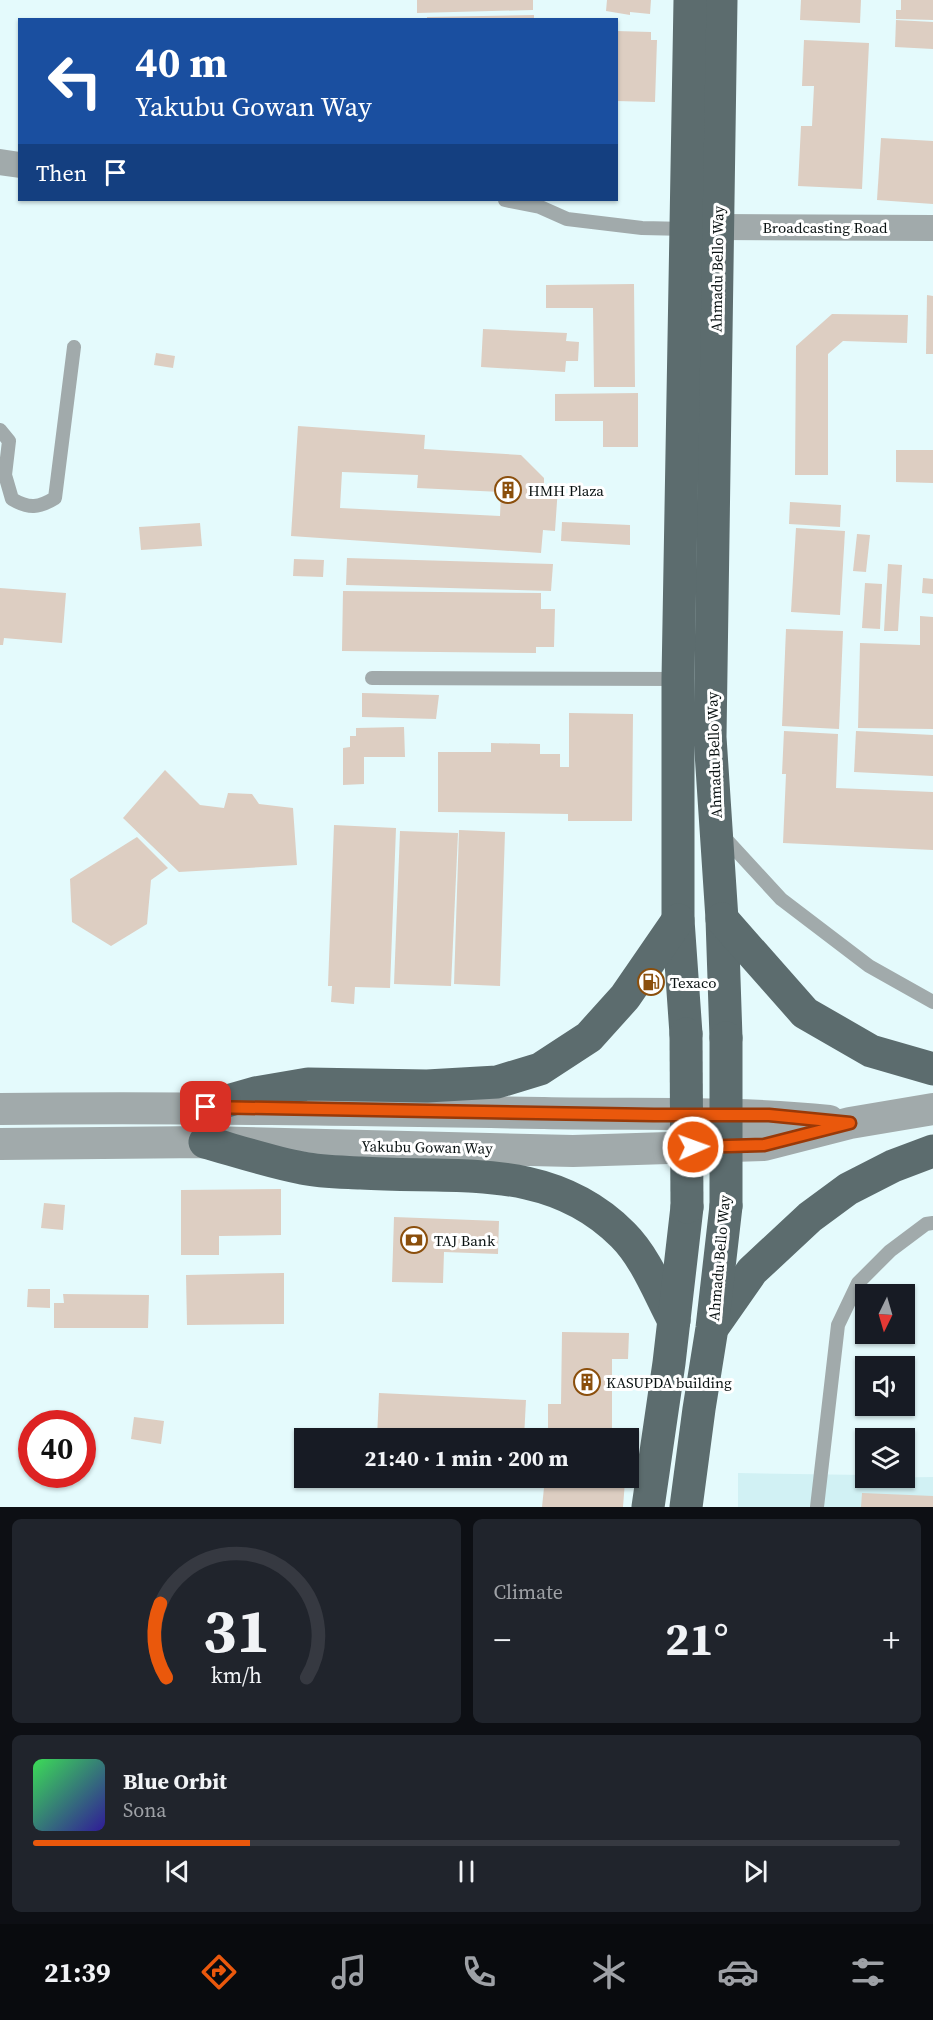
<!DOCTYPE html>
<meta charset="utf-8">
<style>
:root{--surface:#171b24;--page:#20242c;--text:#f1f3f6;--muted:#9ea1a6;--line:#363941;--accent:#ea580c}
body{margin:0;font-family:"Source Serif 4",serif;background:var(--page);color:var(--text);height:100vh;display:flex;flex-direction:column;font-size:22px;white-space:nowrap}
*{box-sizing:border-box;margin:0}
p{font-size:20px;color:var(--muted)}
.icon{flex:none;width:33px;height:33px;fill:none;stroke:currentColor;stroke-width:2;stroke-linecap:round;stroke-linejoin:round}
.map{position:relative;height:1507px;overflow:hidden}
.details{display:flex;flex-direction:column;gap:12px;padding:12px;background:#0d0f14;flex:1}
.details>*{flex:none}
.banner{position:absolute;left:18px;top:18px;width:600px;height:183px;border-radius:0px;box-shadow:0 2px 4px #0004;background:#1a4fa0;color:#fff;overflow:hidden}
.needle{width:39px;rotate:185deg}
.buttons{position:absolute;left:855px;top:1284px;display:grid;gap:12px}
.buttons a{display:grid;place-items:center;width:60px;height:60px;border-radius:0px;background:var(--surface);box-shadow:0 2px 4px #0004;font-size:30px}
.speed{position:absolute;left:18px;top:1410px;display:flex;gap:12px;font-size:30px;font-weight:700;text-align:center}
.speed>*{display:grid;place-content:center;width:78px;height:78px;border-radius:50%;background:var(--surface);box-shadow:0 2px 4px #0004;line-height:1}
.speed .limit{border:9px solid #d22;background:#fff;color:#111}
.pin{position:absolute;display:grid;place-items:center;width:51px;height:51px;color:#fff;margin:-26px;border-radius:12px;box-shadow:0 3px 9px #0006}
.me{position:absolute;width:66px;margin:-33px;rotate:88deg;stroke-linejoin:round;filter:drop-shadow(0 0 4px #0008)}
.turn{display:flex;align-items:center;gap:21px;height:126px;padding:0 18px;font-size:27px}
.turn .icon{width:78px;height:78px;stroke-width:2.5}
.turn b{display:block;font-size:42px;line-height:51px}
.then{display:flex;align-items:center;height:57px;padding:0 18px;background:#0003;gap:12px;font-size:22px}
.big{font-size:45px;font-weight:700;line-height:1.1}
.details .tile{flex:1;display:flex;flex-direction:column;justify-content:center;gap:9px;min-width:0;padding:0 21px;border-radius:9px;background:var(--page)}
.details .dial{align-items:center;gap:0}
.dial svg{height:156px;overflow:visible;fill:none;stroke:var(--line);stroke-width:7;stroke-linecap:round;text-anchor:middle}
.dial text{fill:var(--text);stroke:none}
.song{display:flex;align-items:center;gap:18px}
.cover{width:72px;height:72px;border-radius:9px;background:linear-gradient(135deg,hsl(130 70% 55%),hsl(250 70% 35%))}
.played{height:6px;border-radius:3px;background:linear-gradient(90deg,var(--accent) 25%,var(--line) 25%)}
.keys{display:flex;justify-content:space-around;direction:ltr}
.heat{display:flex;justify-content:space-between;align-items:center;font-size:33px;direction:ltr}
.details .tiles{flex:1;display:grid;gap:12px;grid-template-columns:1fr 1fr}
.tile:last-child{grid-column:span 2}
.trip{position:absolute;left:294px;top:1428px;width:345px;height:60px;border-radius:0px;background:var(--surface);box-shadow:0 2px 4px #0004;font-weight:700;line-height:60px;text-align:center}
.tabs{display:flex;height:96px;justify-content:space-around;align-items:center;background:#090b0e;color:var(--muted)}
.tabs .icon{width:42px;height:42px}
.tabs .selected{color:var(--accent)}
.tabs b{font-size:27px;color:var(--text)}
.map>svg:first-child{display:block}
</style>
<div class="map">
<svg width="933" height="1507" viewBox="0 0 933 1507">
<rect width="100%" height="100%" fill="#e4fafc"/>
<polygon fill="#d1f1f4" points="738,1473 865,1475 866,1478 933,1477 933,1507 738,1507"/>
<g fill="#ddcec2" fill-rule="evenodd">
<polygon points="417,0 533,0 533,10 417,13"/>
<polygon points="607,0 651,0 650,14 630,12 630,15 606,11"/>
<polygon points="801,0 861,0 860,23 800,20"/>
<polygon points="901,0 933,0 933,20 896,19 896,10 901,10"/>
<polygon points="534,15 534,20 427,20 427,17"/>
<polygon points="896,20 933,22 933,49 895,47"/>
<polygon points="616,31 651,32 651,40 657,40 655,102 616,101"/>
<polygon points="804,40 869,43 862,189 798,186 801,126 812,126 814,86 802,86"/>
<polygon points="881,138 933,141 933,204 877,200"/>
<polygon points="634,284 635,387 594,387 593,308 546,308 546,285"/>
<polygon points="927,295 933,296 933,354 926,354"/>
<polygon points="832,314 908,315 907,343 843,341 828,354 828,475 795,475 796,346"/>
<polygon points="483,329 567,333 566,341 579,342 578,361 566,361 565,372 481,367"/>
<polygon points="156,353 175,356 173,368 154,365"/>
<polygon points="638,393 638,447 603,447 603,421 555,421 555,394"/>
<path d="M 298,426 L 425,435 L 424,449 L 521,455 L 544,478 L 544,486 L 558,487 L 555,531 L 543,530 L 541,553 L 291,536 ZM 342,472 L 418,475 L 417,488 L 501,492 L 500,516 L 340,508 Z"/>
<polygon points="896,450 933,450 933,483 896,482"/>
<polygon points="790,502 841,505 840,527 789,524"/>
<polygon points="562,522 630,525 630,545 561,541"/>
<polygon points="200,523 202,546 141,550 139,527"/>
<polygon points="796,528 845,531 840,615 791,612"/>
<polygon points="857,534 870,535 866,572 853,571"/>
<polygon points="347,558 553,564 551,591 346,585"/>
<polygon points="294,559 324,560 323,577 293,576"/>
<polygon points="888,564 902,565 898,631 884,631"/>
<polygon points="923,578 933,579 933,594 922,593"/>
<polygon points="865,583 882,584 880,629 862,628"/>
<polygon points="0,588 66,593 62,643 4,638 3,645 0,645"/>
<polygon points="343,591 541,593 541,609 555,609 554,647 536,647 536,653 342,651"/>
<polygon points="920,616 933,617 933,729 858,728 860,643 920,645"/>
<polygon points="786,629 843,631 839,729 782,726"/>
<polygon points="362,693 439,695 436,719 362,717"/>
<polygon points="569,713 633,714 632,821 568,821 568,814 438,812 438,752 491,752 491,743 540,744 540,754 560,754 560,767 569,767"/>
<polygon points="404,727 405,757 364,757 364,784 343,785 343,748 350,747 350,736 356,736 356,728"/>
<polygon points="784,731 838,734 836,788 933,792 933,850 783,843 786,774 782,774"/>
<polygon points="856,731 933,735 933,776 854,772"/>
<polygon points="165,770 200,805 224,808 228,793 252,794 259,804 293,808 297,865 179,872 123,818"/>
<polygon points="334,825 396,828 390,988 355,987 354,1004 331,1002 332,986 328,986"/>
<polygon points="459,830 505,832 500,986 454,984"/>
<polygon points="400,831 458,833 451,986 394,984"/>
<polygon points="137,837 168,868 151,880 147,924 111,946 72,922 70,879"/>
<polygon points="281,1189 281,1235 219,1236 219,1255 181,1255 181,1190"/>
<polygon points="44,1203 65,1205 63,1230 41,1228"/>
<polygon points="394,1217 499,1221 498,1254 444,1252 443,1283 392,1282"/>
<polygon points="284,1273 284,1324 187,1325 186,1275"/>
<polygon points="28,1289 50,1289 50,1308 27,1307"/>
<polygon points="63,1294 149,1295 148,1328 54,1328 54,1303 64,1303"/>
<polygon points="562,1332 629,1333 628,1359 612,1359 612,1438 548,1438 548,1404 561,1404"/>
<polygon points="379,1393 526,1400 524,1438 377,1438"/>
<polygon points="134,1417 164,1421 161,1444 131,1439"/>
<polygon points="545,1478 625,1481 623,1507 542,1507"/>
<polygon points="862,1493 933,1496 933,1507 861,1507"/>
</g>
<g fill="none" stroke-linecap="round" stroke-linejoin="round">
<g stroke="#a1aaab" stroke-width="14">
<polyline points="505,200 540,207 567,219 642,228 687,229"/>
<path d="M 0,430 L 9,441 L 5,475 L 12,499 C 29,509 39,508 55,498 L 74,347"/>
<polyline points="372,678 678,679"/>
<polyline points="723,836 781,899 869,966 933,1002"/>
<polyline points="817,1507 838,1325 858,1283 890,1251 926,1224 933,1223"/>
</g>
<g stroke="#a1aaab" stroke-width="26">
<polyline points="0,162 20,165"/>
<polyline points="718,227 933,228"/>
</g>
<g stroke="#a1aaab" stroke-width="32">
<path d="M 0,1109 C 181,1107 362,1110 544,1113 C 639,1115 734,1111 829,1121"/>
<polyline points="0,1144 205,1142 573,1151 764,1145 850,1123 933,1109"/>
</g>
<g stroke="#5c6c6e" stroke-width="33">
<polyline points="721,0 710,737 722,919 726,1038"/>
<polyline points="722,919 805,1013 871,1051 933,1069"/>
<polyline points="686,1034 678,920 678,679 690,0"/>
<polyline points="206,1107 255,1093 308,1084 427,1086 497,1082 540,1069 589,1037 625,997 678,920"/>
<path d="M 205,1142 C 237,1151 270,1162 302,1168 C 321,1172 342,1172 361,1173 C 454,1179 550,1161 623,1235 C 646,1258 659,1293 674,1321"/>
<polyline points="715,1324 752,1271 810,1217 848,1189 893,1166 933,1151"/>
<polyline points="648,1507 669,1363 687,1207"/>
<polyline points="686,1507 699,1409 712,1328 726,1206"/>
</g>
<g stroke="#5c6c6e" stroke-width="33">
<polyline points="686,1034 687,1207"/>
<polyline points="726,1206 726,1038"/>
</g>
</g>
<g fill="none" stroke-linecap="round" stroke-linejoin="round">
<defs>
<polyline id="route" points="206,1107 654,1115 769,1115 850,1123 764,1145 693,1147"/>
</defs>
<use href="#route" stroke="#983908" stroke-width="15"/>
<use href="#route" stroke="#ea580c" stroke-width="10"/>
</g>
<defs>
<symbol id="building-ring" viewBox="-11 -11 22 22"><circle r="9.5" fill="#fff" stroke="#8b4f0c" stroke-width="1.5"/><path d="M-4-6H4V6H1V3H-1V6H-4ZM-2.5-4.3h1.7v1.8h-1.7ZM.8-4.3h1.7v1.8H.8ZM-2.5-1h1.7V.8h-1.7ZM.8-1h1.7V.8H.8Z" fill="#8b4f0c"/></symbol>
<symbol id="fuel-ring" viewBox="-11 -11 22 22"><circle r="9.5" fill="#fff" stroke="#8b4f0c" stroke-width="1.5"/><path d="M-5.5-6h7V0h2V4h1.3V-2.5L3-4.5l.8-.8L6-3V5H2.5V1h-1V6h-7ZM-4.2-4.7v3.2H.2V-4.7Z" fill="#8b4f0c"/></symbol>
<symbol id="bank-ring" viewBox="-11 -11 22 22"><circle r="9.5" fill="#fff" stroke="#8b4f0c" stroke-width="1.5"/><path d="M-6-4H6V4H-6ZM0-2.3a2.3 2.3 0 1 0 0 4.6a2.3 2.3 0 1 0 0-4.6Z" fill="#8b4f0c"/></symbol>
</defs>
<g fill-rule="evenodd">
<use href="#building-ring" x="493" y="475" width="30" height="30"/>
<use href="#fuel-ring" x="636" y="967" width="30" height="30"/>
<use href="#bank-ring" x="399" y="1225" width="30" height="30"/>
<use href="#building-ring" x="572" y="1367" width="30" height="30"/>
</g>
<g text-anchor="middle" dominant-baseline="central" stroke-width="6" stroke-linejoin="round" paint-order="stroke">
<g font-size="15" fill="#091111" stroke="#fff">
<text x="825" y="227">Broadcasting Road</text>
<text transform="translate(717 269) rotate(-89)">Ahmadu Bello Way</text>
<text transform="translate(714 755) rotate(-92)">Ahmadu Bello Way</text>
<text transform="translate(427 1147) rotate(1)">Yakubu Gowan Way</text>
<text transform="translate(719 1258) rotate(-85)">Ahmadu Bello Way</text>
</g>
<g font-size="15" fill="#091111" stroke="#fff" text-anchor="start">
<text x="528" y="490">HMH Plaza</text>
<text x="670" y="982">Texaco</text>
<text x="434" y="1240">TAJ Bank</text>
<text x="606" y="1382">KASUPDA building</text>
</g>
</g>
</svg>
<div class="buttons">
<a><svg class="needle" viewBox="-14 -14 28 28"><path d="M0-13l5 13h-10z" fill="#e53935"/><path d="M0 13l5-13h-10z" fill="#9ea1a6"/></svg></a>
<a><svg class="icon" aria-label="sound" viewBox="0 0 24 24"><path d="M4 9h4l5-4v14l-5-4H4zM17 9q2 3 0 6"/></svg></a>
<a><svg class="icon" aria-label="layers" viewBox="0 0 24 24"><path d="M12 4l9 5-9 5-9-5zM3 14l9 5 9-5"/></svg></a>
</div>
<div class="speed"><div class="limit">40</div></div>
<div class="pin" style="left:206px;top:1107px;background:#d93025"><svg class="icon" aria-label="arrive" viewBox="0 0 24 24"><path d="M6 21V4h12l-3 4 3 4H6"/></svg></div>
<svg class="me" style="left:693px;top:1147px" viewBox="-20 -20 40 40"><circle r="17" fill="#ea580c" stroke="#fff" stroke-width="3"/><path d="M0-11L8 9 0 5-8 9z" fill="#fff"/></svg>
<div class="trip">21:40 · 1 min · 200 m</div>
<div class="banner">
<div class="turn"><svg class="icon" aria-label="left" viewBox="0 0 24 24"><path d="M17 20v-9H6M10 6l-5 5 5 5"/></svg><div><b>40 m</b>Yakubu Gowan Way</div></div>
<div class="then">Then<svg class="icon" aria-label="arrive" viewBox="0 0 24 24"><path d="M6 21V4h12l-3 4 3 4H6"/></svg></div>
</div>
</div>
<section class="details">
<div class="tiles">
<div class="tile dial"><svg viewBox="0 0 100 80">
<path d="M14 69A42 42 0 1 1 86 69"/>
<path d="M14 69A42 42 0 0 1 11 31" stroke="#ea580c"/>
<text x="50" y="56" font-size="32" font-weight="700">31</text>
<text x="50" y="72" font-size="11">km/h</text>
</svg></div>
<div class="tile"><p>Climate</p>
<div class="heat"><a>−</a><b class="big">21°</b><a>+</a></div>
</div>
<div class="tile">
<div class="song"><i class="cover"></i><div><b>Blue Orbit</b><p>Sona</p></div></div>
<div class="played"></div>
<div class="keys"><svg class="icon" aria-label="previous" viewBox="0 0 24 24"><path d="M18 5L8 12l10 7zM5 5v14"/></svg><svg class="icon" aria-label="pause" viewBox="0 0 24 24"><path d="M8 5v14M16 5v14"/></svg><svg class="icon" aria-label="next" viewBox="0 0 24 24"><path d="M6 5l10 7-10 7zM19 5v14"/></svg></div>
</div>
</div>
</section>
<nav class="tabs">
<b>21:39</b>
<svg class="icon selected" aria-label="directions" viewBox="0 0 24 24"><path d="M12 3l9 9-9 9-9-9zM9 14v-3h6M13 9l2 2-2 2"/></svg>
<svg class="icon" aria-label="music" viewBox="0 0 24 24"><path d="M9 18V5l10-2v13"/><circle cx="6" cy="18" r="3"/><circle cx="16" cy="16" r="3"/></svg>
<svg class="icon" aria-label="phone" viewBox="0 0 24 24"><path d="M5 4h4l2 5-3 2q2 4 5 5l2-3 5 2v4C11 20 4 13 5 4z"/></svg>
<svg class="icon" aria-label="climate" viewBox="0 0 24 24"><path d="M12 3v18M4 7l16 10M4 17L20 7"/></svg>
<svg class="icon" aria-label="car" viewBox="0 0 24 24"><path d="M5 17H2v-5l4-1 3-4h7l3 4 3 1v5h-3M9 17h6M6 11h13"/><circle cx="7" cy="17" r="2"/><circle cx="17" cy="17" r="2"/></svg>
<svg class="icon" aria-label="filters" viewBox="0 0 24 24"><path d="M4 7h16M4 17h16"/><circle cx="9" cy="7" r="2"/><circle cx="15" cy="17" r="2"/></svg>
</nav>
